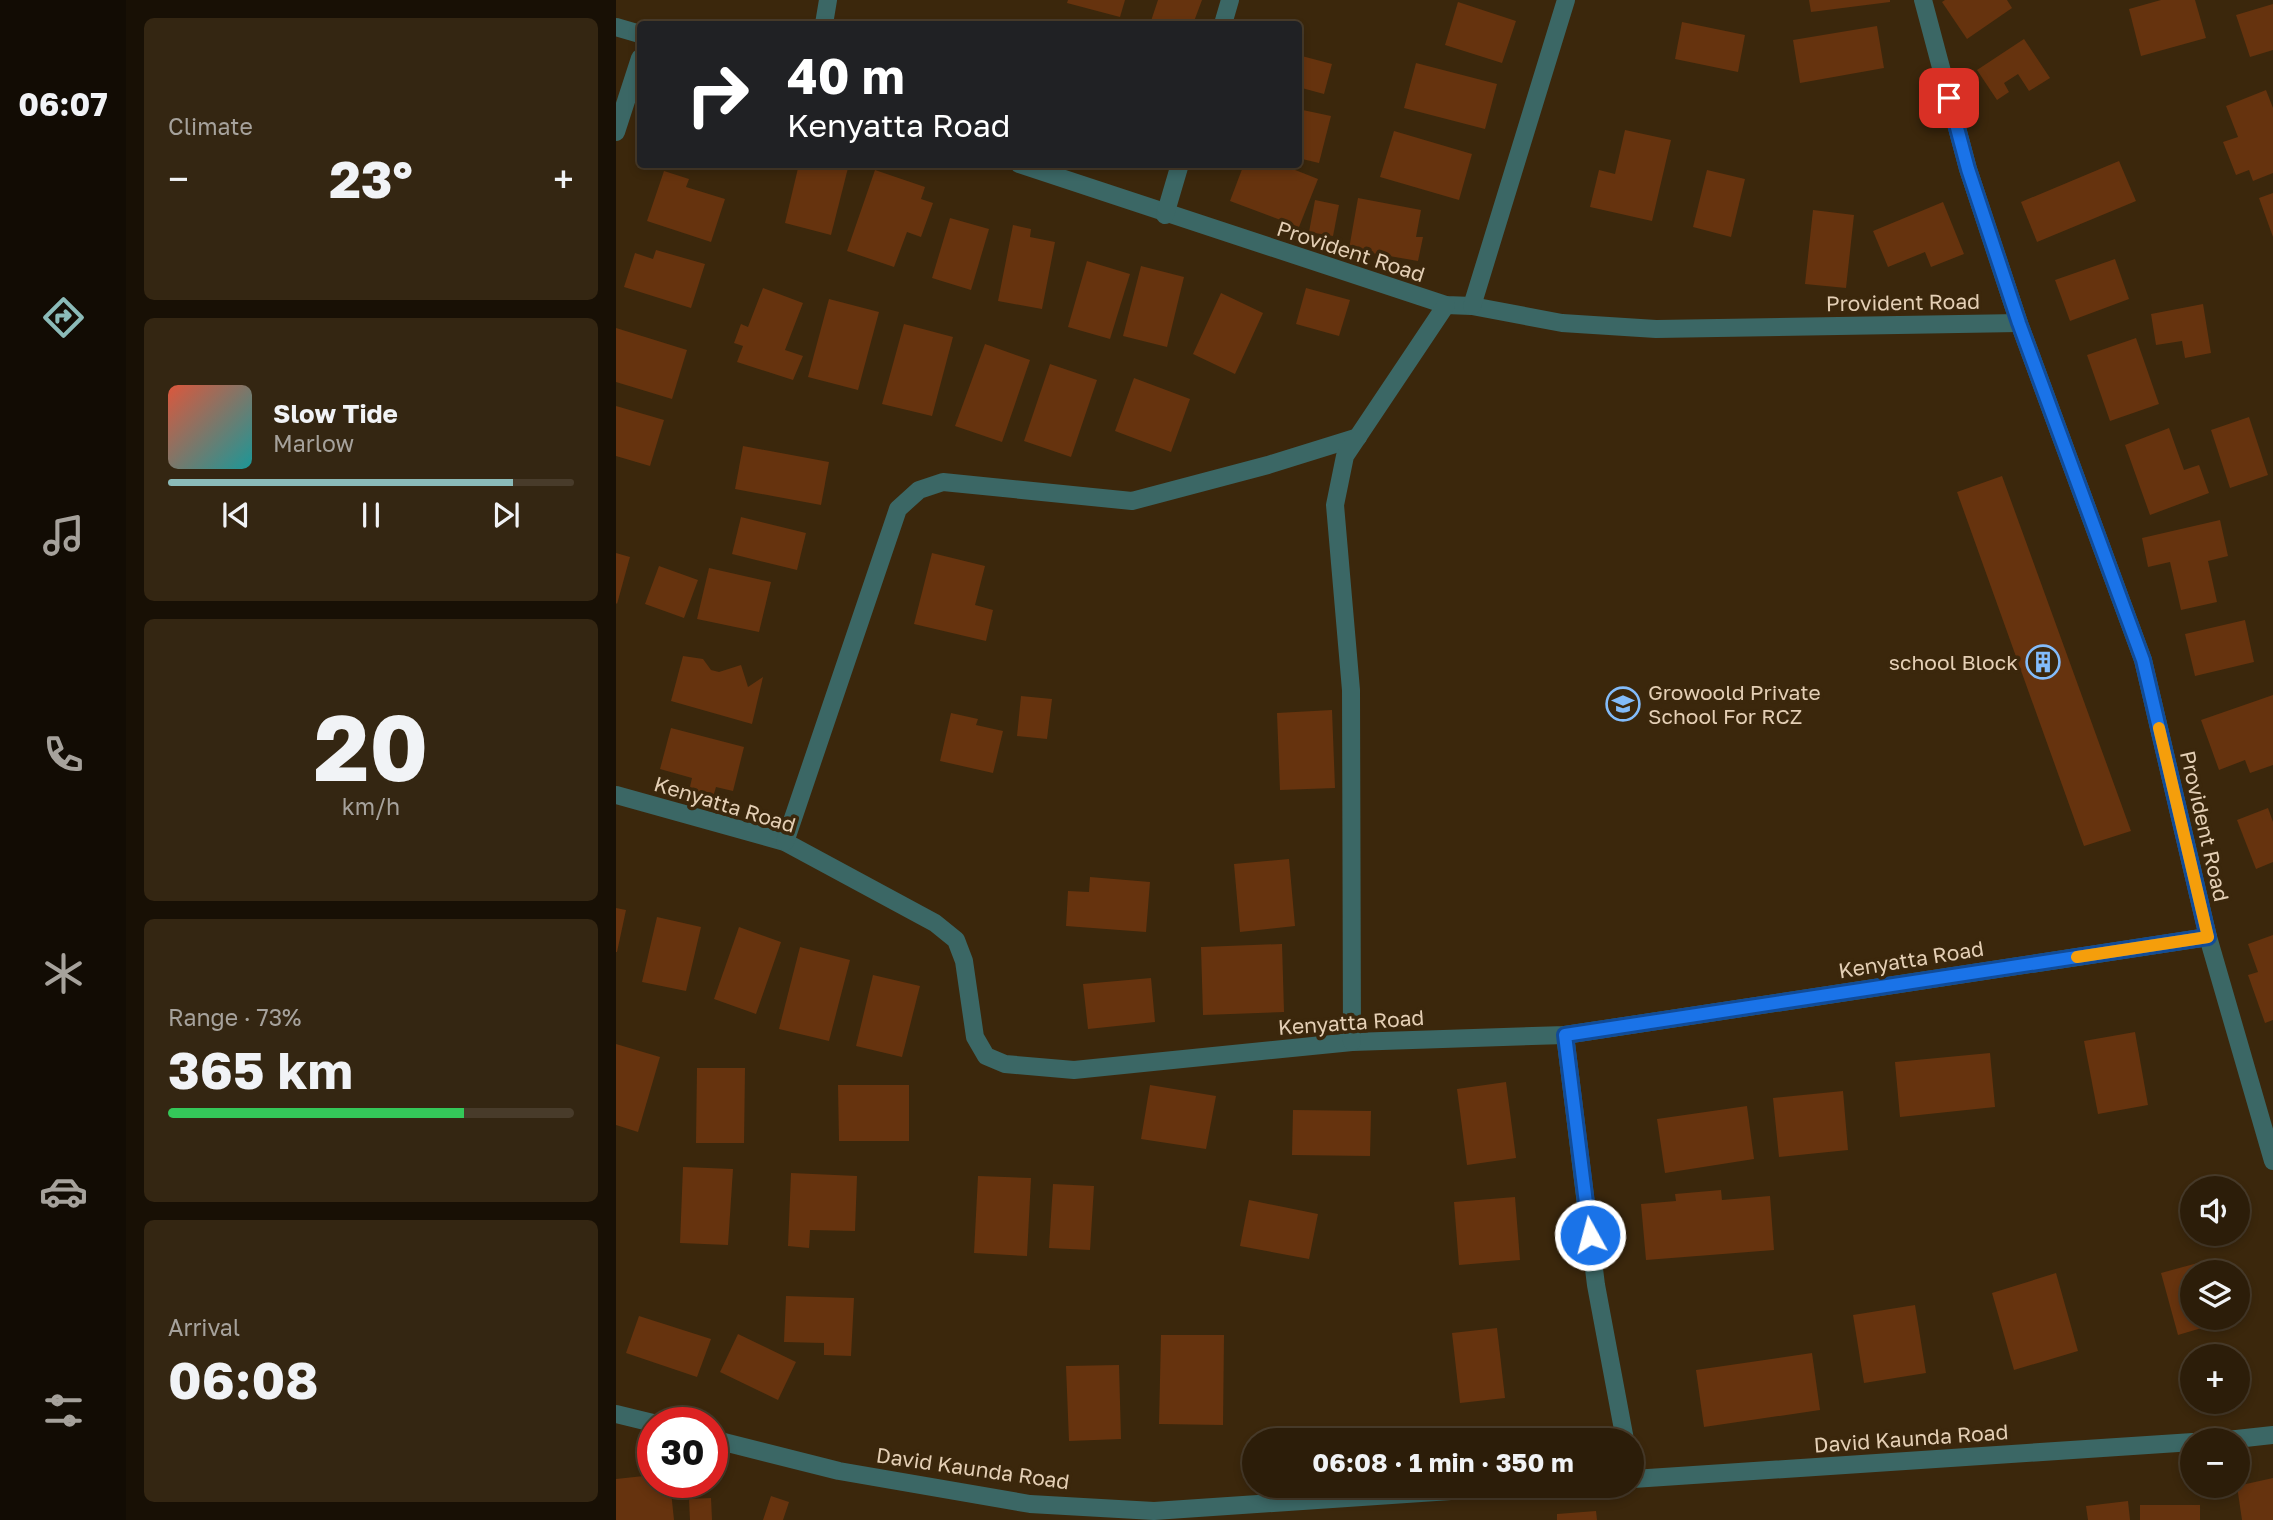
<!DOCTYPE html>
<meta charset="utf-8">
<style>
:root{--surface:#2c1d09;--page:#342612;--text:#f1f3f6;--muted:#a6a29c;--line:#483b2a;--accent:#8bbbb9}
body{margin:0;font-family:"Golos Text",sans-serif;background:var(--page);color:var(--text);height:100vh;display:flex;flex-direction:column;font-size:26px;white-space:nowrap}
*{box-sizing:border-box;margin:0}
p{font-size:23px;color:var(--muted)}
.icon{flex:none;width:38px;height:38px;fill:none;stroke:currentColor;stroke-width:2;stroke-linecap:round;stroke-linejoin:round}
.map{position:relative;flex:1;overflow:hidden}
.drawer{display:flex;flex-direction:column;gap:18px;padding:18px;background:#181005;width:490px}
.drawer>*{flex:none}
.top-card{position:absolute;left:21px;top:21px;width:665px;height:147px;border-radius:7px;box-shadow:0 4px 10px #0003,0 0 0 2px var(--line);background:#202124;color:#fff;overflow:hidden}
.fabs{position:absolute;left:1564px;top:1176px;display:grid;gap:14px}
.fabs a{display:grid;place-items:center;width:70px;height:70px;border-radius:50%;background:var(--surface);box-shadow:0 4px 10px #0003,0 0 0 2px var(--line);font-size:35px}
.speed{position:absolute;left:21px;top:1407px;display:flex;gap:14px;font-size:35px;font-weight:700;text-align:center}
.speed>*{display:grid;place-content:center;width:91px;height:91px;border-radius:50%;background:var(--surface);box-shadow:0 4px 10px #0003,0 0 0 2px var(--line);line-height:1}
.speed .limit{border:10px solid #d22;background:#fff;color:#111}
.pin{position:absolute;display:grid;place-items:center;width:60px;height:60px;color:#fff;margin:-30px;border-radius:14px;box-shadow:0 4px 10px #0006}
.me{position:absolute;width:77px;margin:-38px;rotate:353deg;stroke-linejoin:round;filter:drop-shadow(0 0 5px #0008)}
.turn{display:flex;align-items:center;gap:24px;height:147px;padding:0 35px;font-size:32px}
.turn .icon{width:91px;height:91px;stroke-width:2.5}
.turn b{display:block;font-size:49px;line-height:60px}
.big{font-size:52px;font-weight:700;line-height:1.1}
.drawer .card{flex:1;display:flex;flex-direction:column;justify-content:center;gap:10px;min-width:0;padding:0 24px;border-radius:10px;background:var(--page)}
.drawer .dial{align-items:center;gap:0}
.dial b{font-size:91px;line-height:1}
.song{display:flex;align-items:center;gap:21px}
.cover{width:84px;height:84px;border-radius:10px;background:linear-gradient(135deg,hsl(10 70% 55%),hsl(180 70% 35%))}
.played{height:7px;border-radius:4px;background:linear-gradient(90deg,var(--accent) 85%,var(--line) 85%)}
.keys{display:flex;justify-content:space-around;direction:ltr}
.heat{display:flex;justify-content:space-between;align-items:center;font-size:38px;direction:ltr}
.charge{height:10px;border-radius:5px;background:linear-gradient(90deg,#34c759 73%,var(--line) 0)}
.trip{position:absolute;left:626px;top:1428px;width:402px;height:70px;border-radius:35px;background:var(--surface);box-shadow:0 4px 10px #0003,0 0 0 2px var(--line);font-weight:700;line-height:70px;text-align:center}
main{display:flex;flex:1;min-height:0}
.tabs{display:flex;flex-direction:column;width:126px;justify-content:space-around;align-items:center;background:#120c04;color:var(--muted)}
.tabs .icon{width:49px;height:49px}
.tabs .current{color:var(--accent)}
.tabs b{font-size:32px;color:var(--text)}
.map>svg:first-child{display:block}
</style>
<main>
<nav class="tabs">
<b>06:07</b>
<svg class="icon current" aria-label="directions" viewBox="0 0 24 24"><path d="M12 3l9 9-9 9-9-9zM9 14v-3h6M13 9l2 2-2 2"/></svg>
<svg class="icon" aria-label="music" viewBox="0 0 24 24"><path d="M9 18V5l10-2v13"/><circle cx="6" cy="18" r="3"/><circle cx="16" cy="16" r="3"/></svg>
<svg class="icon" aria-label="phone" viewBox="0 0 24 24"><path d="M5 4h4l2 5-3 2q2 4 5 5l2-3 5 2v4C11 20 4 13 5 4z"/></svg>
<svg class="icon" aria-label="climate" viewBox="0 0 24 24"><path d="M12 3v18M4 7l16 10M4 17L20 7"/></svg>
<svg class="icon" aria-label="car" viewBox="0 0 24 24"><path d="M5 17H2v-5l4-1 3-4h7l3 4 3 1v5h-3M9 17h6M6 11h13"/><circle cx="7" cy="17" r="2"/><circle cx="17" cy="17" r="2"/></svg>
<svg class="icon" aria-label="filters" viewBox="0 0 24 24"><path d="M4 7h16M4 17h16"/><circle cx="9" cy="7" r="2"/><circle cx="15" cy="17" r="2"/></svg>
</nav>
<section class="drawer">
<div class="card"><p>Climate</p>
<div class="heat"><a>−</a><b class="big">23°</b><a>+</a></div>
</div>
<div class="card">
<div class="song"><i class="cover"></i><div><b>Slow Tide</b><p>Marlow</p></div></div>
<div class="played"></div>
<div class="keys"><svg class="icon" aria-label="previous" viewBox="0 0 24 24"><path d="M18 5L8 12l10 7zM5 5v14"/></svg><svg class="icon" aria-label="pause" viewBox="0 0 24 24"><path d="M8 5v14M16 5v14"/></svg><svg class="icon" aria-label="next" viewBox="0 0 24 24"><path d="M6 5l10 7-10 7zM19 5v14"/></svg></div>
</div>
<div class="card dial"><b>20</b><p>km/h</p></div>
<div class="card"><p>Range · 73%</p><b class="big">365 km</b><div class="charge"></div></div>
<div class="card"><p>Arrival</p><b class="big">06:08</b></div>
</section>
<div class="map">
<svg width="1657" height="1520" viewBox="0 0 1657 1520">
<rect width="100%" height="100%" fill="#3b270c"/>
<g fill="#66330e">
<polygon points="452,0 509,0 504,17 451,3"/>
<polygon points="542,0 586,0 577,24 534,24"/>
<polygon points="1193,0 1274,0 1274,2 1195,12"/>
<polygon points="1329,0 1391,0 1396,8 1351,39 1326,2"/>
<polygon points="1545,0 1579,0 1590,38 1525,56 1513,9"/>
<polygon points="842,2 900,21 886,63 829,45"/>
<polygon points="1657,4 1657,50 1634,57 1620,15"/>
<polygon points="1066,22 1129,35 1122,72 1059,59"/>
<polygon points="1261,26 1268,68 1184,83 1177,40"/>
<polygon points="1408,39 1434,78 1413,91 1402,74 1388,83 1393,92 1381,100 1361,70"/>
<polygon points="682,55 716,64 708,94 682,87"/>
<polygon points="800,63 881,84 869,129 788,108"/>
<polygon points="1650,90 1657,108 1657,173 1637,181 1633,170 1620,175 1607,142 1622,137 1610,106"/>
<polygon points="682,109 715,116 703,163 682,158"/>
<polygon points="1009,130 1055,140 1036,221 974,207 983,170 999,174"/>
<polygon points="778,131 856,154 843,200 764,177"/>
<polygon points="1503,161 1520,201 1421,242 1405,202"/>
<polygon points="183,164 233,164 215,235 169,223"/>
<polygon points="628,164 664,164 702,179 683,227 614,201"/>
<polygon points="259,170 309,187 305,199 317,203 305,237 291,232 278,267 231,251"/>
<polygon points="1091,170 1129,179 1115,237 1077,227"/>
<polygon points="48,171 73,179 70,187 109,199 95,242 31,221"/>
<polygon points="1657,193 1657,237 1643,198"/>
<polygon points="742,198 805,210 800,237 807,237 802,261 733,249"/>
<polygon points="699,200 723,205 717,236 693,232"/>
<polygon points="1327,202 1348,254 1315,267 1309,252 1272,267 1257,231"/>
<polygon points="1197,210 1238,215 1230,288 1189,284"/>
<polygon points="334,218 373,229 355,290 316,278"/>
<polygon points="397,225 415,229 414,237 439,242 426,309 382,301"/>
<polygon points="40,250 89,264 75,308 8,287 19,253 37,259"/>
<polygon points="1499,259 1513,299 1454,321 1439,280"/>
<polygon points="471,261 514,274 494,339 452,327"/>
<polygon points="525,266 568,277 551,347 507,336"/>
<polygon points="147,288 187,303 169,350 187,356 177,380 121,362 127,346 118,343 125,324 132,327"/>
<polygon points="690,288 734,300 723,336 680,324"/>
<polygon points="605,293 647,313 619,374 577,354"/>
<polygon points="213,299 263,312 242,390 192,377"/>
<polygon points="1587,304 1595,353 1569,358 1566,341 1540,345 1535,314"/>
<polygon points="288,324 337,337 316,416 266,404"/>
<polygon points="0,328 71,350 56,399 0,382"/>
<polygon points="1520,338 1543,404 1494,421 1471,355"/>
<polygon points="369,344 414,360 386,442 339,426"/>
<polygon points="434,364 481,380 455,457 408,441"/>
<polygon points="518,378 574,399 555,452 499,431"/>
<polygon points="0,406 48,420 34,466 0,456"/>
<polygon points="1633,417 1652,475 1614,488 1595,430"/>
<polygon points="1553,428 1568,470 1583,465 1593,493 1534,515 1509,445"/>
<polygon points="127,446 213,462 205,505 119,489"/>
<polygon points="1386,476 1515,831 1468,846 1341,492"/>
<polygon points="125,517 190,533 181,570 116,554"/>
<polygon points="1604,520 1612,556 1592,561 1601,602 1565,610 1554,562 1532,567 1526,538"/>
<polygon points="0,553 14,557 1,604 0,603"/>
<polygon points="316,553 369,566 359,605 377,610 370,641 298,624"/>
<polygon points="43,566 82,580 68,618 29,604"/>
<polygon points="93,568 155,582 143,632 81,619"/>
<polygon points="1629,620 1638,662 1579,676 1569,634"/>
<polygon points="67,656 87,659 95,670 103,672 125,665 132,687 147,677 136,724 55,701"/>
<polygon points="1657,695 1657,765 1634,773 1629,760 1603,770 1585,720"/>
<polygon points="405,696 436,699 431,739 401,736"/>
<polygon points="716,710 719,788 664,790 661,713"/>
<polygon points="335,713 362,719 360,725 387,731 377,773 324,761"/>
<polygon points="55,728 128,747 117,791 100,787 97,797 73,791 76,778 44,769"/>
<polygon points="1652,808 1657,822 1657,862 1640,869 1621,820"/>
<polygon points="673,859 679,926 624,932 618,864"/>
<polygon points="474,877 534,882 530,932 450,926 452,891 473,892"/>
<polygon points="0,908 10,910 1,952 0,952"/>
<polygon points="41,917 85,927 70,991 26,982"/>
<polygon points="123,927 165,942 140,1014 98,999"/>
<polygon points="1657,935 1657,1020 1649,1023 1632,975 1642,972 1632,944"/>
<polygon points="666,944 668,1012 587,1015 585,947"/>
<polygon points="184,947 234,960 213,1041 163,1029"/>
<polygon points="257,975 304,986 286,1057 240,1046"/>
<polygon points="535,978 539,1022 472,1029 467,984"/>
<polygon points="1519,1032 1532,1105 1482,1114 1468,1041"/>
<polygon points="0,1044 44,1057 22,1132 0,1125"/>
<polygon points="1374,1053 1379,1107 1284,1117 1279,1062"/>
<polygon points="81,1068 129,1068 128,1143 80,1143"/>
<polygon points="890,1082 900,1158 851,1165 841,1089"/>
<polygon points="222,1085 293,1085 293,1141 223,1141"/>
<polygon points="534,1085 600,1096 590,1149 525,1139"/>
<polygon points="1227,1091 1232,1150 1163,1157 1157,1098"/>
<polygon points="1131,1106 1138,1159 1049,1173 1041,1119"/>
<polygon points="677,1110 755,1111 754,1156 676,1155"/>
<polygon points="67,1167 117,1169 112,1245 64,1243"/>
<polygon points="175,1173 241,1176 239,1231 194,1230 193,1248 172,1246"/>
<polygon points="362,1176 415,1178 411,1256 358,1253"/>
<polygon points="437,1184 478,1186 474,1250 433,1248"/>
<polygon points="1105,1190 1106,1200 1154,1196 1158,1250 1030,1260 1025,1204 1060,1201 1059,1194"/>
<polygon points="899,1197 904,1260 843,1265 838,1202"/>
<polygon points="633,1200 702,1214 693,1259 624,1246"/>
<polygon points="1589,1261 1593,1272 1577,1272 1577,1318 1605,1318 1606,1322 1562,1335 1545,1273"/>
<polygon points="1440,1273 1462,1351 1398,1370 1376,1293"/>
<polygon points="170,1296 238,1298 235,1356 208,1355 208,1343 168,1342"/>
<polygon points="1299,1305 1310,1373 1248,1383 1237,1315"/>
<polygon points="23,1316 95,1339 81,1377 10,1353"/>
<polygon points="881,1328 889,1398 844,1403 836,1333"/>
<polygon points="122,1334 180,1362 162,1400 104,1372"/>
<polygon points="545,1335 608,1335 607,1425 543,1424"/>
<polygon points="1196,1353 1204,1410 1088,1427 1080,1370"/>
<polygon points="503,1365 505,1439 453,1441 450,1366"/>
<polygon points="37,1475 37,1482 54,1482 58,1520 0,1520 0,1479"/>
<polygon points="1657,1478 1657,1520 1626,1520 1621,1486"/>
<polygon points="155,1496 173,1502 167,1520 147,1520"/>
<polygon points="95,1498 96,1520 74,1520 73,1499"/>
<polygon points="1512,1501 1514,1520 1472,1520 1470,1506"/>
<rect x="1524" y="1505" width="60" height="15"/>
<polygon points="980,1511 981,1520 941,1520 941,1514"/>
</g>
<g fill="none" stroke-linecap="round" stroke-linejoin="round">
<g stroke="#3b6765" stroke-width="18">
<polyline points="1307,0 1352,169 1403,323 1527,660 1592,937 1657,1161"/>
<polyline points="208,24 212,0"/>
<polyline points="607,24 614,0"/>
<polyline points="0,27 24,34"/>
<polyline points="0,132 24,58"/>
<polyline points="403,164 830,305 856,306 946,323 1040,329 1403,323"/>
<polyline points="549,215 564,164"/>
<polyline points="856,306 950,0"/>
<polyline points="0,795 169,842 319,923 340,940 348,961 359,1037 370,1056 389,1064 458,1070 736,1042 949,1035 1592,937"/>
<polyline points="169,842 282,509 303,490 327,482 516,501 652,465 742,437"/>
<polyline points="949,1035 980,1285 1009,1440"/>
<polyline points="736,1042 735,690 719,505 729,456 830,305"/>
<polyline points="0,1414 37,1423"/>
<polyline points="96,1439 223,1471 414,1504 538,1511 909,1486"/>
<polyline points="1611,1440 1657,1435"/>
<polyline points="1017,1479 1577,1442"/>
</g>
</g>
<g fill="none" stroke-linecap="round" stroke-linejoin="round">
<defs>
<polyline id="route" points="974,1235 949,1035 1592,937 1527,660 1403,323 1352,169 1333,98"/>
</defs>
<use href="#route" stroke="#114b97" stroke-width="18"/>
<use href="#route" stroke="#1a73e8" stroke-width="12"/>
<polyline stroke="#f59e0b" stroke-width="12" points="1461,957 1592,937 1543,728"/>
</g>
<defs>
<symbol id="building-ring" viewBox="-11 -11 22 22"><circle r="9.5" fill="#3b270c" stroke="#83bcfb" stroke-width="1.5"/><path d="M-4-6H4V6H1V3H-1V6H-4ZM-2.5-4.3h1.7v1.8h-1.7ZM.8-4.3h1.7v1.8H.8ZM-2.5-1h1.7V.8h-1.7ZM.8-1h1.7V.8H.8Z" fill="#83bcfb"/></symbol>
<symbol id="school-ring" viewBox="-11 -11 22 22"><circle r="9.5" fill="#3b270c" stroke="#83bcfb" stroke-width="1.5"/><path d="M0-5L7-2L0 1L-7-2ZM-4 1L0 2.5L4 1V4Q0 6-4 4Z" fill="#83bcfb"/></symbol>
</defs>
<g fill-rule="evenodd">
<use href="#building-ring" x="1408" y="643" width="38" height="38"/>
<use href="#school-ring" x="988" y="685" width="38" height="38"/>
</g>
<g text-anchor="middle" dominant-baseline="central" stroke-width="7" stroke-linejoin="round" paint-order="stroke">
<g font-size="21" fill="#e4cfb5" stroke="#3b270c">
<text transform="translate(735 251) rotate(18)">Provident Road</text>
<text transform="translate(1287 302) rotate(-1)">Provident Road</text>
<text transform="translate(109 804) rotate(17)">Kenyatta Road</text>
<text transform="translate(1589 826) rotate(77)">Provident Road</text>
<text transform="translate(1295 959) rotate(-9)">Kenyatta Road</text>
<text transform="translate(735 1022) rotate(-4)">Kenyatta Road</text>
<text transform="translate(1295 1438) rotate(-4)">David Kaunda Road</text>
<text transform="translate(357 1468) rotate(8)">David Kaunda Road</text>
</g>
<g font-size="21" fill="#e4cfb5" stroke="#3b270c" text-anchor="end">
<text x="1402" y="662">school Block</text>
<text x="1032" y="692" text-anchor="start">Growoold Private<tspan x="1032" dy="24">School For RCZ</tspan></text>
</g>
</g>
</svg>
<div class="fabs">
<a><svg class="icon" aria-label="sound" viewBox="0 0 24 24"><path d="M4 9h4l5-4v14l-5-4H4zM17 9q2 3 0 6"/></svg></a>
<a><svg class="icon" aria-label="layers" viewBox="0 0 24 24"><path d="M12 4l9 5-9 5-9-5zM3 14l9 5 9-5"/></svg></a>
<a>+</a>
<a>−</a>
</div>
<div class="speed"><div class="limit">30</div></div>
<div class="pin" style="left:1333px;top:98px;background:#d93025"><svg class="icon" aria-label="arrive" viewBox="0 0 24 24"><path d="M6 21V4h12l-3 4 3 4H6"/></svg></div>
<svg class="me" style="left:974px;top:1235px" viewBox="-20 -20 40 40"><circle r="17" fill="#1a73e8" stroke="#fff" stroke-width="3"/><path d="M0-11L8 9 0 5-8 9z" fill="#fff"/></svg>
<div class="trip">06:08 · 1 min · 350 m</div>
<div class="top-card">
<div class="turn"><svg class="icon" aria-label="right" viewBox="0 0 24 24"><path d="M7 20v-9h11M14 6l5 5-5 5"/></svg><div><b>40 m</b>Kenyatta Road</div></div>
</div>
</div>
</main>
